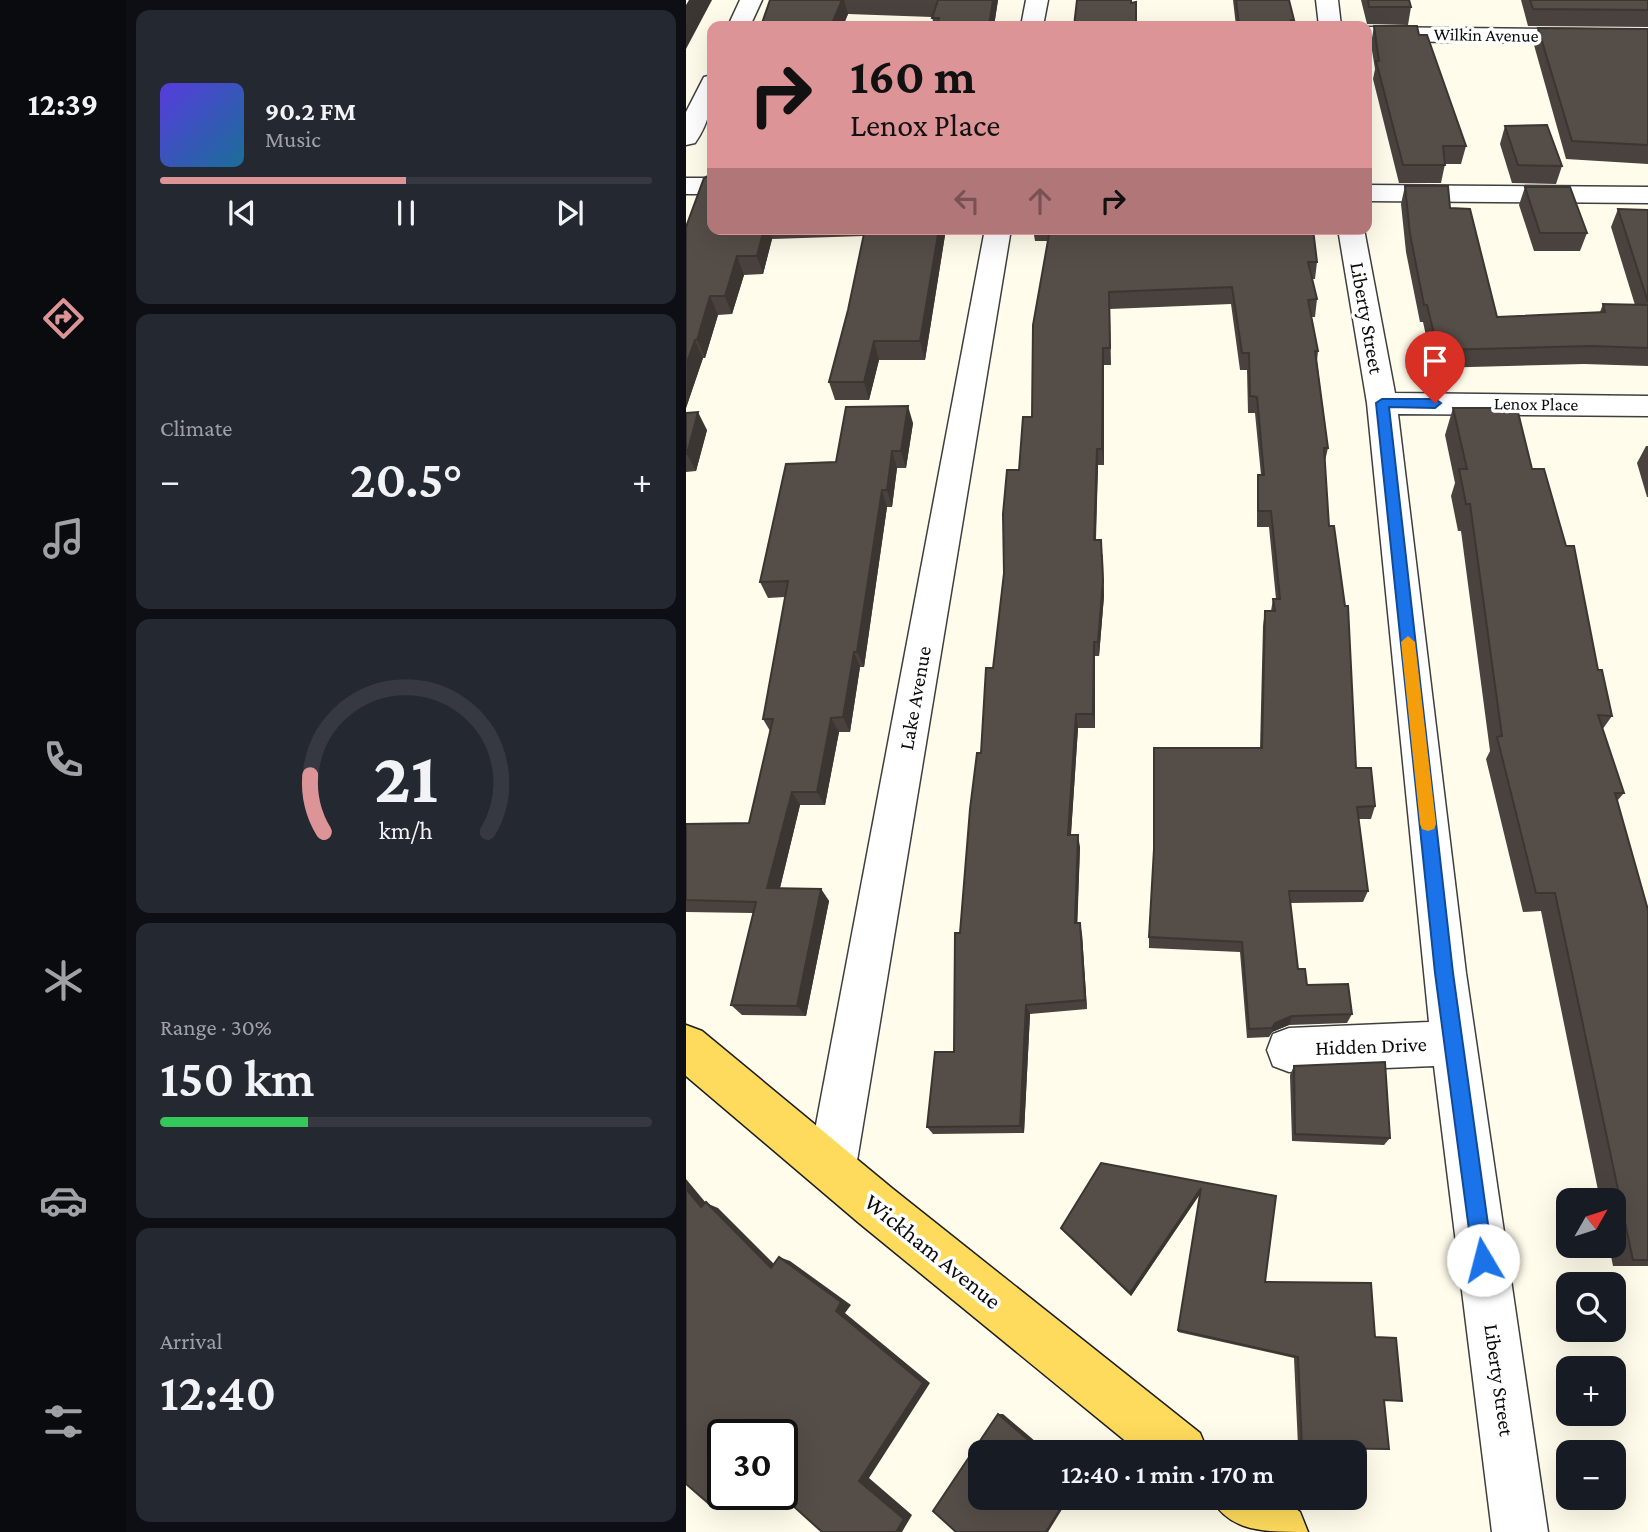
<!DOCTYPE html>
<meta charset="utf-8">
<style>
:root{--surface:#171b24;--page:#242831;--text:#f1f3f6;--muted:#9ea1a6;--line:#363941;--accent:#dc9497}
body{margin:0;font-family:"Crimson Pro",serif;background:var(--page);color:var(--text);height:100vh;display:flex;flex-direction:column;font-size:26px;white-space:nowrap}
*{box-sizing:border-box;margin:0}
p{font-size:23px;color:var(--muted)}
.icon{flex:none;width:38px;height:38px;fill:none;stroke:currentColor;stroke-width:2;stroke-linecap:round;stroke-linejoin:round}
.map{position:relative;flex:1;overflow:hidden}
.drawer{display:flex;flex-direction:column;gap:10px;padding:10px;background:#0d0f14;width:560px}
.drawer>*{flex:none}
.hud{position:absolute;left:21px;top:21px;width:665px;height:214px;border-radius:14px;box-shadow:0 7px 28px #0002;background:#dc9497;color:#111;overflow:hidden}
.needle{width:46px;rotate:51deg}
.controls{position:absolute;left:870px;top:1188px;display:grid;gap:14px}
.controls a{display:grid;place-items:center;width:70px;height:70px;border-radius:14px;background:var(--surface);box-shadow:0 7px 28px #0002;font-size:35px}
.speed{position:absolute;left:21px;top:1419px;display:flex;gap:14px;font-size:35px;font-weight:700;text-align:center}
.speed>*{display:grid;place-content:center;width:91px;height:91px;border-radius:50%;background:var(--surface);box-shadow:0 7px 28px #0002;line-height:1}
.speed .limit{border:4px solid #111;border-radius:10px;background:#fff;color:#111}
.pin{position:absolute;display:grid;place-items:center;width:60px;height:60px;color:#fff;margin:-72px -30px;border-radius:50% 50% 50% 0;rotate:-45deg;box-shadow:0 0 7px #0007}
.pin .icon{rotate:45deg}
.me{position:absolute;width:77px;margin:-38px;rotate:352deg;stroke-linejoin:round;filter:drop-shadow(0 0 5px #0008)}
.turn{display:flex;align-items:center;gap:24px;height:147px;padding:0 28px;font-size:32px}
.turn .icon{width:91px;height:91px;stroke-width:2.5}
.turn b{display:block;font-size:49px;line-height:60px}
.lanes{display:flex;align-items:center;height:66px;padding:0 28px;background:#0003;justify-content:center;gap:35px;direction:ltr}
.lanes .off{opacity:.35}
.big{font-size:52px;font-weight:600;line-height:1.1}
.drawer .card{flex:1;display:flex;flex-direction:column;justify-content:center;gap:10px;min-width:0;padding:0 24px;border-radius:14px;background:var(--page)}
.drawer .dial{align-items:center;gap:0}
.dial svg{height:182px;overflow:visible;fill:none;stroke:var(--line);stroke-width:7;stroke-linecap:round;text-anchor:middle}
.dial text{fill:var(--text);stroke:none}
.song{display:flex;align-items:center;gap:21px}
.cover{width:84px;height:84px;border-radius:10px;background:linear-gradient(135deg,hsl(250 70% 55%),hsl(200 70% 35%))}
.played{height:7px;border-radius:4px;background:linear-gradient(90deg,var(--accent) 50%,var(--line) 50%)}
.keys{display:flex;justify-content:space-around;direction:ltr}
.heat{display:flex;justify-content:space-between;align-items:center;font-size:38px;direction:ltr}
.charge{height:10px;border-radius:5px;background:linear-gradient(90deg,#34c759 30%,var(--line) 0)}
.trip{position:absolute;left:282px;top:1440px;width:399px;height:70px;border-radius:14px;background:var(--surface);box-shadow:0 7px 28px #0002;font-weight:600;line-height:70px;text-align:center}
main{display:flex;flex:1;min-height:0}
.dock{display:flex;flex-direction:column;width:126px;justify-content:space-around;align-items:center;background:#090b0e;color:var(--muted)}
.dock .icon{width:49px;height:49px}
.dock .on{color:var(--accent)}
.dock b{font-size:32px;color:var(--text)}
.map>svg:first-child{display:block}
</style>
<main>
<nav class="dock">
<b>12:39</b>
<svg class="icon on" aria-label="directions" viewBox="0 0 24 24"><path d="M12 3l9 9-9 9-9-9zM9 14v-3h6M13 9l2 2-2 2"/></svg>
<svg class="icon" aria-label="music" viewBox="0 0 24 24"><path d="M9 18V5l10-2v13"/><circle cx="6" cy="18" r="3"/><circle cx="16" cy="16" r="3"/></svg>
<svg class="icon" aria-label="phone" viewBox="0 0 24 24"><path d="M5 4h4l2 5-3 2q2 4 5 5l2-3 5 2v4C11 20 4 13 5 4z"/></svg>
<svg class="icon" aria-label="climate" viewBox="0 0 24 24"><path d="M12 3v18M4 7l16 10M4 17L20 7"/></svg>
<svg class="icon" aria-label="car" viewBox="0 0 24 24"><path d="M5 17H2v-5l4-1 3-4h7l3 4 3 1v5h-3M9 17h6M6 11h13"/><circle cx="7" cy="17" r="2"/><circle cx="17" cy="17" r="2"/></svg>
<svg class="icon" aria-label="filters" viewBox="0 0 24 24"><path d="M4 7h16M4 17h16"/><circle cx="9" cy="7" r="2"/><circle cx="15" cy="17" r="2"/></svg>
</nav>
<section class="drawer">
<div class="card">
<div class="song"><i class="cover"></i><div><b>90.2 FM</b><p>Music</p></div></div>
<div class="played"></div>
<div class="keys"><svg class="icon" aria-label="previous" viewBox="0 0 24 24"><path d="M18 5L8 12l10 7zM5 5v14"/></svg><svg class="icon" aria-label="pause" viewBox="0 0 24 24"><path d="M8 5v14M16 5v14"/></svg><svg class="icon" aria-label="next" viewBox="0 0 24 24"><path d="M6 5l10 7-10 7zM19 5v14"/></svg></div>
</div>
<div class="card"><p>Climate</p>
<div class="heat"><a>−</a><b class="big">20.5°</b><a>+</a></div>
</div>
<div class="card dial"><svg viewBox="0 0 100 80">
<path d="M14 69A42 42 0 1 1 86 69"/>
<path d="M14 69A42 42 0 0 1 8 44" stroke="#dc9497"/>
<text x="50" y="56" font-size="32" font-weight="700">21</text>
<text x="50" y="72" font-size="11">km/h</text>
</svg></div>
<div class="card"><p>Range · 30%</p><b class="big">150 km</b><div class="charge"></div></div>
<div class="card"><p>Arrival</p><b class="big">12:40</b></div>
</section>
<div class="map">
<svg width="962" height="1532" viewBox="0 0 962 1532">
<rect width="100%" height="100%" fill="#fffceb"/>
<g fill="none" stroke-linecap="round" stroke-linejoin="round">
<defs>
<g id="street">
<polygon points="54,0 76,0 64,26 42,26"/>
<polygon points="340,0 362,0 357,26 335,26"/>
<polygon points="630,0 652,0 655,26 633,26"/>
<polygon points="681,27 962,30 962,44 681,41"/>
<path d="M 26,75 C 27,100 24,122 9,143 L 0,145 L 0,112 L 18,77 Z"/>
<rect x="0" y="178" width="26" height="16"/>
<polygon points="681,185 962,187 962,203 681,201"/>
<polygon points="299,229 325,229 170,1167 163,1184 146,1191 129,1184 122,1167"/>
<polygon points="652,229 678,229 709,393 962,396 962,416 712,414 780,973 862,1532 806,1532 748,1066 603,1072 587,1066 581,1050 587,1034 603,1028 743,1022 681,403"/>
</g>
<g id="primary">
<polygon points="0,1025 16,1031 207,1189 514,1433 522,1452 453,1452 173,1223 0,1076"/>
<path d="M 525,1498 L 596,1498 L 614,1512 L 622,1532 C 577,1532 544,1532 525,1498 Z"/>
</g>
</defs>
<use href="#street" stroke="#3f3f3f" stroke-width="3"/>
<use href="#primary" stroke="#1d1d1d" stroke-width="3"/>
<use href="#street" fill="#fff" fill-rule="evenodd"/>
<use href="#primary" fill="#fedb5c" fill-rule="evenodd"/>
</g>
<g fill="#49423e">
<polygon points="84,0 312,0 308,26 248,26 246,17 162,14 157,26 75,26"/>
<polygon points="547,0 603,0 608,20 608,26 550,26"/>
<polygon points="675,0 723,0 725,7 722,25 681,24"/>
<polygon points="835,0 962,0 962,27 842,26"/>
<polygon points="688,26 733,35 780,146 775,164 759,164 755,183 713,183 687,79 689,69 685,44"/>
<polygon points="852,28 962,29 962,164 880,159 848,45"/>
<polygon points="819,126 876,166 870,184 826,183 814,144"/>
<polygon points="719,186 764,208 811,317 914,312 917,304 949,305 925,227 932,209 962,210 962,366 898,364 747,368 737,322 734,322 720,252 715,204"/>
<polygon points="839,187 901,233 894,251 848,251 833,205"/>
<polygon points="0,227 26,229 260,229 239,360 193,360 183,400 149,400 143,382 162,310 178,236 86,239 77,274 58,275 46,314 32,315 19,358 17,358 0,408"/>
<polygon points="347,229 627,229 631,262 629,279 626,279 631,299 629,317 625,317 632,351 631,361 642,448 639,461 643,526 670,768 689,806 685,819 673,819 682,891 677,902 604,903 612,969 621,985 666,1014 661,1023 603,1025 586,1032 583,1037 561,1038 554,952 463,948 463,937 574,748 577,626 579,611 585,611 587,599 590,599 583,527 571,527 571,491 572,475 575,475 569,413 562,413 561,370 554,370 545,304 424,309 425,365 418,365 418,465 412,465 410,540 417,556 418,596 413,656 409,656 409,728 392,728 385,835 394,847 391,923 396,934 401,1009 344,1014 338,1133 247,1134 241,1127 268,1052 274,933 295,753 307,668 333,470 346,417 362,241 349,241"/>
<polygon points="767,408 846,469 912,670 926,716 916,730 938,793 931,801 962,910 962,1266 927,1266 923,1246 928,1246 928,1200 914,1200 855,911 837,912 800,759 804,751 775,531 772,531 765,496 769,483 759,435"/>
<polygon points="0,413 21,430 10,471 0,472"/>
<polygon points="227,423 220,468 211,468 206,507 201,507 178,667 174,667 164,732 153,732 139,805 114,805 94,888 135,889 143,901 120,1016 56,1015 45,1005 67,913 0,912 0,824 63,823 84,731 77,719 99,597 82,598 74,582 150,462"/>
<polygon points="960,446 962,446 962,497 961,497 951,463"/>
<polygon points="608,1066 704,1138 698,1145 606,1141 604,1075"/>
<polygon points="415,1163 590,1196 579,1282 689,1337 698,1400 616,1448 612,1446 608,1358 492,1332 514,1194 445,1296 378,1232 375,1228"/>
</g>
<g fill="#3c3632">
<polygon points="3,0 26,0 0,49 0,5"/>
<polygon points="156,0 158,0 162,14 157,26 145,26"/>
<polygon points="307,0 312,0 308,26 303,26"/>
<polygon points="78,229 83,229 86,239 77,274 71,256"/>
<polygon points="253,229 260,229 239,360 234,341"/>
<polygon points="51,256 58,275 46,314 39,296"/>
<polygon points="24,296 32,315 19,358 11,340"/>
<polygon points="9,340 17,358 0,408 0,365"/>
<polygon points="188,341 193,360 183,400 178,382"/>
<polygon points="417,348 418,365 418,465 416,449"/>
<polygon points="222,406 227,423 220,468 215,451"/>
<polygon points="12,412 21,430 10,471 1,454"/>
<polygon points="411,449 412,465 409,556 408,540"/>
<polygon points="206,451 211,468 206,507 201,490"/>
<polygon points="196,490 201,507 178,667 171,652"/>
<polygon points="415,540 418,596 413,656 412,642"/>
<polygon points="408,642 409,656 409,728 407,714"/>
<polygon points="168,652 174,667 164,732 157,717"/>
<polygon points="390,714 392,728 384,847 382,835"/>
<polygon points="145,718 153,732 139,805 131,792"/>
<polygon points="106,792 114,805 91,900 81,888"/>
<polygon points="392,835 394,847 391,934 389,923"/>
<polygon points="135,889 143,901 120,1016 111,1006"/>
<polygon points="394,923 396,934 401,1009 399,1000"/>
<polygon points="340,1005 344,1014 338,1133 334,1126"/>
<polygon points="606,1016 603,1025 586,1032 583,1037 589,1023"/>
<polygon points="0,1179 20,1203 32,1208 96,1272 85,1268 15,1207 0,1189"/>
<polygon points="515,1188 514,1194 445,1296 444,1293"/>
<polygon points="93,1257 104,1261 165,1305 159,1313 244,1383 183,1478 226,1515 216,1532 210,1532 173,1481"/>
<polygon points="312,1414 317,1414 362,1452 356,1452"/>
<polygon points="37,1480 37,1494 39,1494 36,1499 22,1503"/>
<polygon points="381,1498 383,1498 362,1532 360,1532"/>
</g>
<g fill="#554d48" stroke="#3c3632" stroke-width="2">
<polygon points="84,0 156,0 145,26 75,26"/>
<polygon points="252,0 307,0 303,26 251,26 253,18 246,18"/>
<polygon points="391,0 445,0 445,3 450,2 450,26 388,26"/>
<polygon points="550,0 603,0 608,20 605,20 606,26 562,26 562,24 553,24"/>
<polygon points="682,0 723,0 725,7 683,7"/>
<polygon points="844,0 962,0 962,10 847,9"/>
<polygon points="688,26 731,26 733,35 741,35 780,146 757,146 759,165 717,165 690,61 693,61"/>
<polygon points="852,28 962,29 962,145 886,141"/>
<polygon points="861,125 876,166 832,165 819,126"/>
<polygon points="26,159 26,229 78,229 71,256 51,256 39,296 24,296 11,340 9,340 0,365 0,227 18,178 22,176"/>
<polygon points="719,186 762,186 764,208 784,209 811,317 919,312 917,304 962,305 962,348 905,346 752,350 741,305 738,305 724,234"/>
<polygon points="839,187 884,187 901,233 854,233"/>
<polygon points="932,209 962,210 962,302"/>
<polygon points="179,229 253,229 234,341 188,341 178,382 143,382 162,310"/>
<polygon points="364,229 627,229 631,262 622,262 631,299 622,300 632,351 629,351 642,448 638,448 643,526 648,526 659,606 662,606 670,768 685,768 689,806 671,807 682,891 603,891 612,969 619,969 621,985 662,984 666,1014 606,1016 589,1023 586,1028 563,1029 556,942 463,937 468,849 468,748 576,748 579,611 589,611 587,599 594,599 585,511 572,511 572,475 578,475 571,397 564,396 563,353 556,353 546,287 423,292 424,348 417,348 416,449 411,449 408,540 415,540 417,581 412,642 408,642 407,714 390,714 382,835 392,835 389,923 394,923 399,1000 340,1005 334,1126 241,1127 249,1052 268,1052 269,933 274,933 284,809 291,753 295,753 300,668 307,668 318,573 317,514 321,470 333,470 337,417 346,417 347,325"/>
<polygon points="222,406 215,451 206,451 201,490 196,490 171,652 168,652 157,717 145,718 131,792 106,792 81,888 135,889 111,1006 45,1005 70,902 0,900 0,824 63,823 87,719 77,719 102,581 74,582 100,464 150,462 160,407"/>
<polygon points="767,408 831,408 846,469 858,469 880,546 888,546 912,670 916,670 926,716 912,715 938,793 929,793 962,910 962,1260 947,1260 869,893 850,893 811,737 816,736 784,504 780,504 773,469 781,469"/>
<polygon points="12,412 1,454 0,454 0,413"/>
<polygon points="699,1062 704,1138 609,1134 608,1066"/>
<polygon points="415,1163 590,1196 579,1282 685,1283 689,1337 710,1338 716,1401 698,1400 703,1449 616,1448 612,1357 492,1330 515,1188 444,1293 375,1228"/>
<polygon points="0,1189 15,1207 20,1202 85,1268 93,1257 155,1302 150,1311 237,1383 173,1481 218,1519 210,1532 136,1532 94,1494 96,1494 96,1435 37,1435 37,1480 22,1503 0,1484"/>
<polygon points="312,1414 356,1452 294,1452 294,1498 381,1498 360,1532 270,1532 247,1511"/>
</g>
<polygon fill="#1a73e8" stroke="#114b97" stroke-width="2" points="696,399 749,399 755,403 749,408 703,407 767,973 807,1260 804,1267 797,1270 790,1267 787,1260 749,973 690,403"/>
<polygon fill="#f59e0b" points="722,636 729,642 750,824 748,829 742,831 736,829 734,824 715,642"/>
<g text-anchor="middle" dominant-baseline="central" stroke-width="7" stroke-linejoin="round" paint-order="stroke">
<g font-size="18" fill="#0c0c0c" stroke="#fff">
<text transform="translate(800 35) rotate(1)">Wilkin Avenue</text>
<text transform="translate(850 404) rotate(1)">Lenox Place</text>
</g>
<g font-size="21" fill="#0c0c0c" stroke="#fff">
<text transform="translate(681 318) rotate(80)">Liberty Street</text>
<text transform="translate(229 698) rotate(-80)">Lake Avenue</text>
<text transform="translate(685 1046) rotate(-2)">Hidden Drive</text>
<text transform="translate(813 1380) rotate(82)">Liberty Street</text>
</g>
<g font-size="24" fill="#0c0c0c" stroke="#fff">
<text transform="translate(247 1251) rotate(39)">Wickham Avenue</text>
</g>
</g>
</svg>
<div class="controls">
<a><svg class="needle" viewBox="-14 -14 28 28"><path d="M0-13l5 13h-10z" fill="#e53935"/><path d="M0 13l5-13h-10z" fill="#9ea1a6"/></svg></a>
<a><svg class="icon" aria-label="search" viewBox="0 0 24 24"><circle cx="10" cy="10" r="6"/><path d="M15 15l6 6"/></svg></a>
<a>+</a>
<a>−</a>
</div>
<div class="speed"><div class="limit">30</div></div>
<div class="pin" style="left:749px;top:403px;background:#d93025"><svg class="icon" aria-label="arrive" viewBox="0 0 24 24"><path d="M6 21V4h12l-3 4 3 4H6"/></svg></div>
<svg class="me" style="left:797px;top:1260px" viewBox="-20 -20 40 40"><circle r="19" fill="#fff"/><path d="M0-13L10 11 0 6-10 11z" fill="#1a73e8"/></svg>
<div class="trip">12:40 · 1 min · 170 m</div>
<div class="hud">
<div class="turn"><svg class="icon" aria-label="right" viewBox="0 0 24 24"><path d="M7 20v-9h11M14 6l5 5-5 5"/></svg><div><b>160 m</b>Lenox Place</div></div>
<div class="lanes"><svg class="icon off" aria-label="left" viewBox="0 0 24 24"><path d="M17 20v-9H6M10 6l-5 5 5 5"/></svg><svg class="icon off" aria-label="ahead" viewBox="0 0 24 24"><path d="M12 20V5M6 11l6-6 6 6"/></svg><svg class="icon" aria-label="right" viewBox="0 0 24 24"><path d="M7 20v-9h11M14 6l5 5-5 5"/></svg></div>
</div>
</div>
</main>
